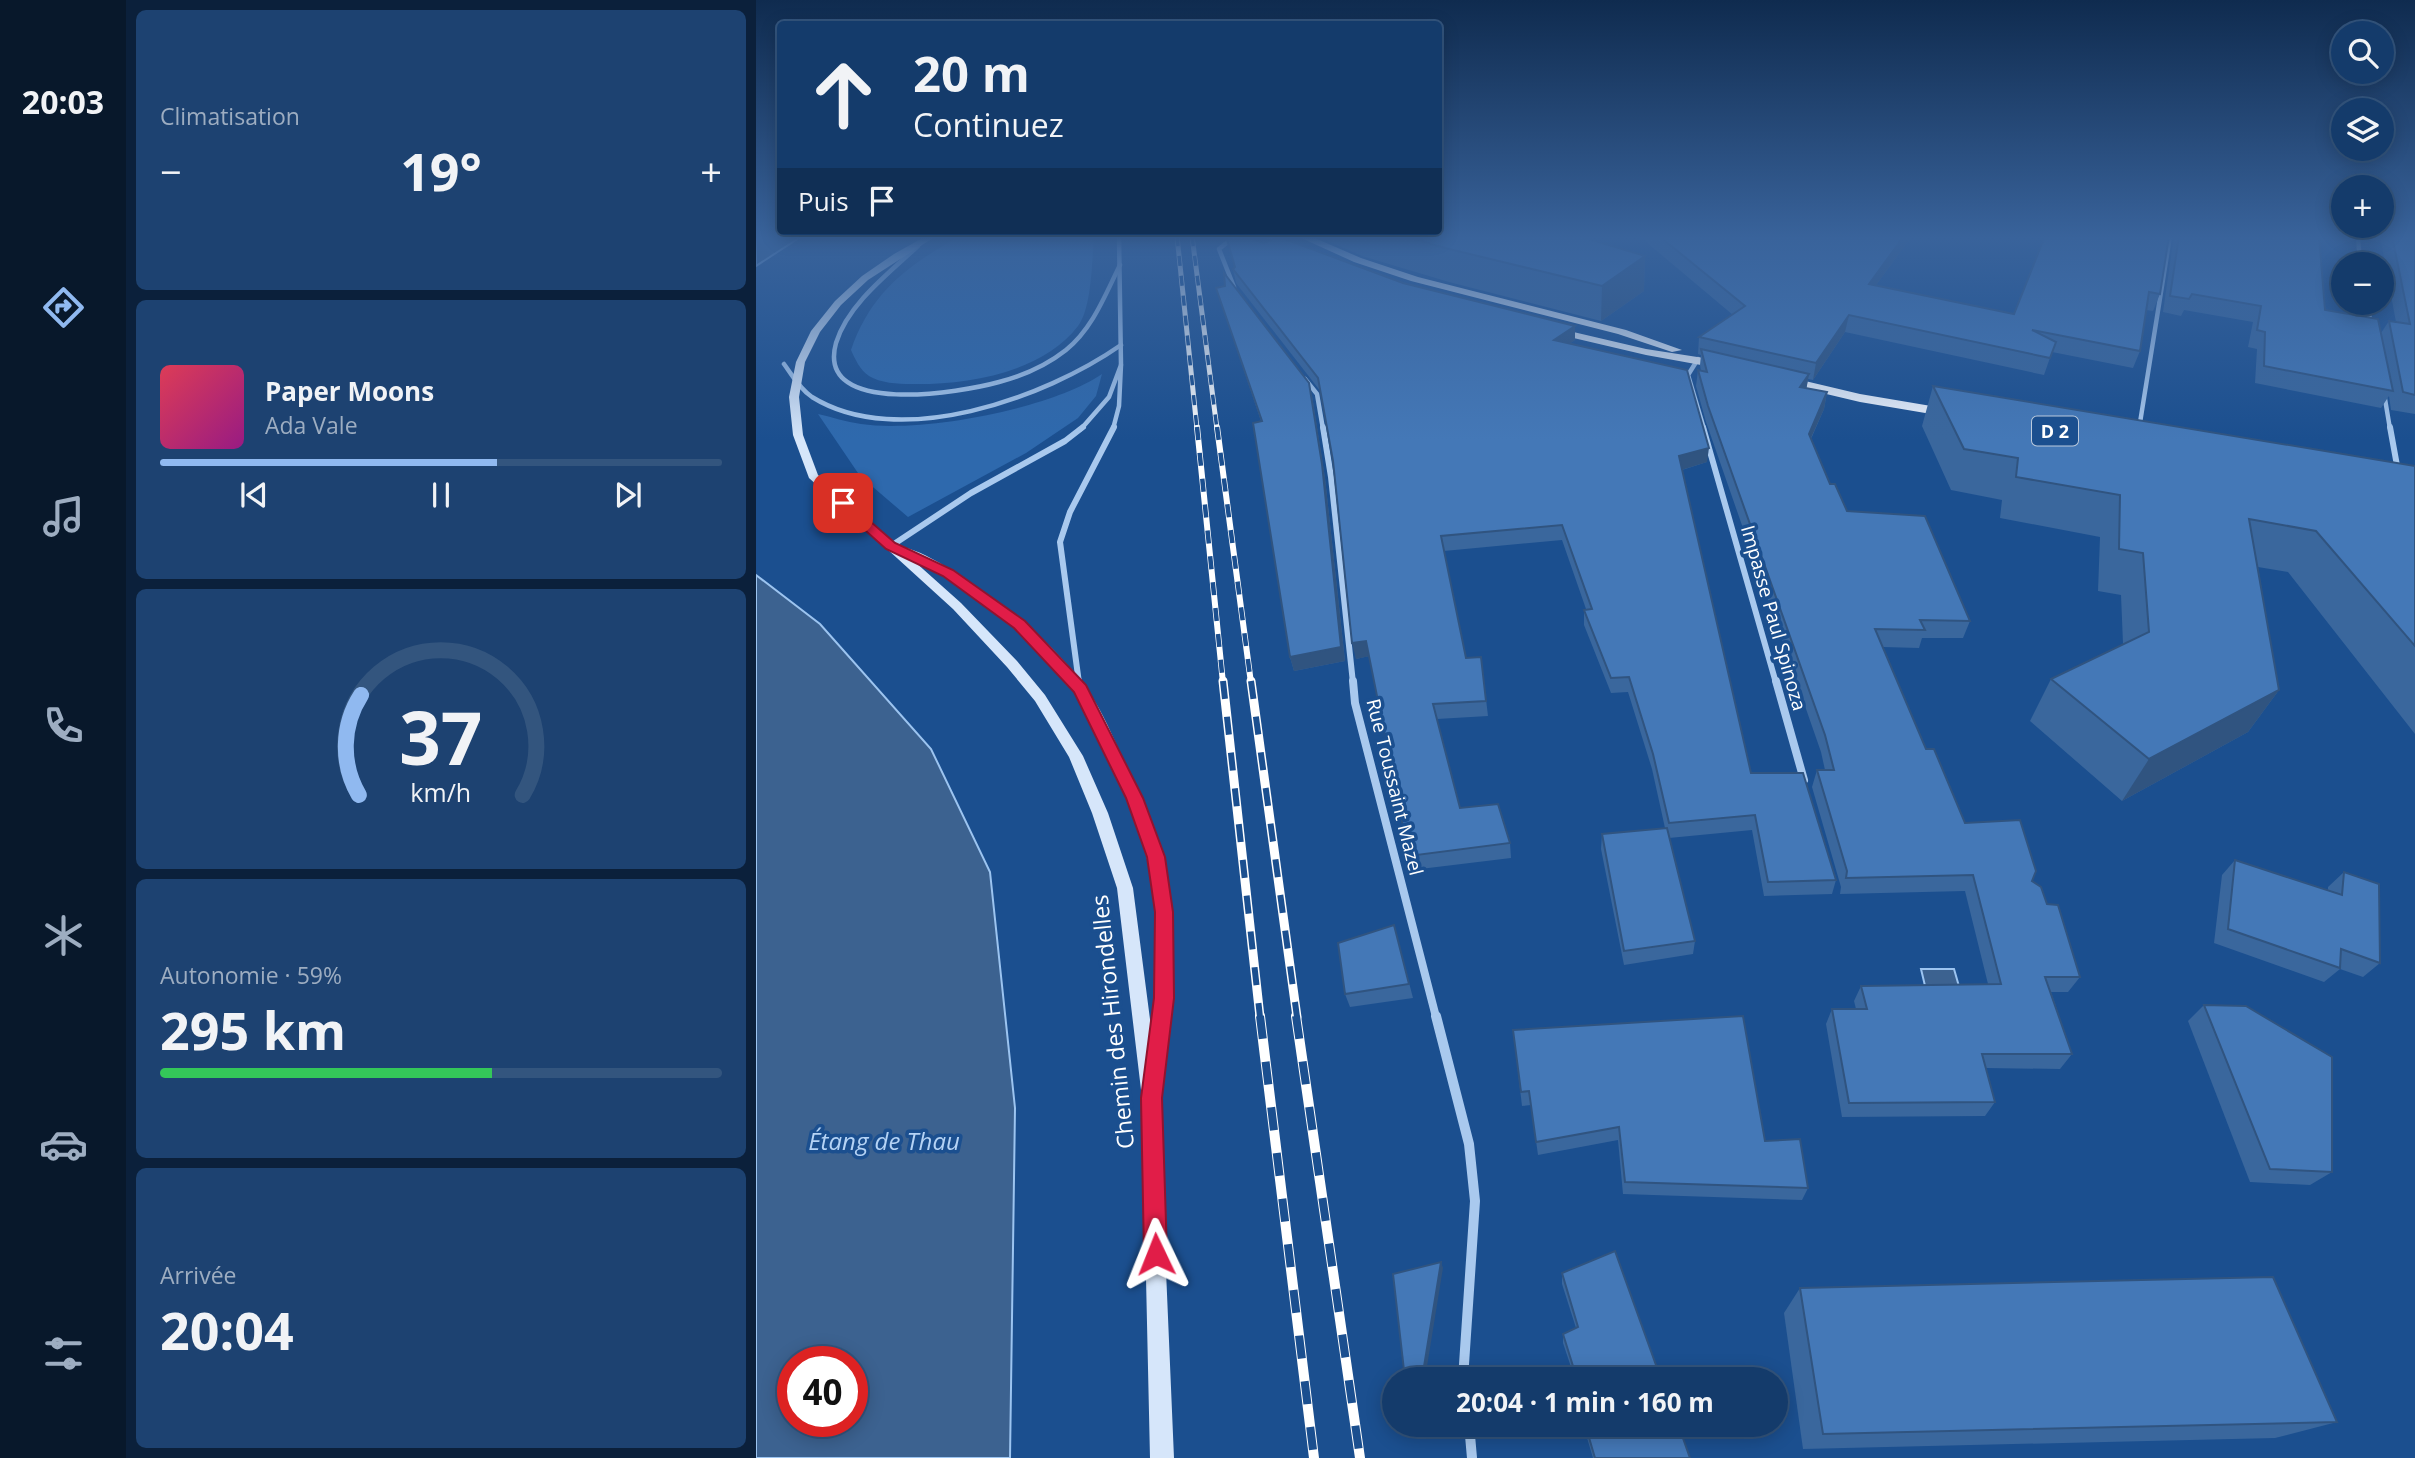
<!DOCTYPE html>
<html lang="fr">
<meta charset="utf-8">
<style>
:root{--surface:#143b6b;--page:#1d4271;--text:#f1f3f6;--muted:#9dadc1;--line:#33557e;--accent:#90b9f0}
body{margin:0;font-family:"Open Sans",sans-serif;background:var(--page);color:var(--text);height:100vh;display:flex;flex-direction:column;font-size:26px;white-space:nowrap}
*{box-sizing:border-box;margin:0}
p{font-size:23px;color:var(--muted)}
.icon{flex:none;width:38px;height:38px;fill:none;stroke:currentColor;stroke-width:2;stroke-linecap:round;stroke-linejoin:round}
.map{position:relative;flex:1;overflow:hidden}
.side{display:flex;flex-direction:column;gap:10px;padding:10px;background:#0b203b;width:630px}
.side>*{flex:none}
.banner{position:absolute;left:21px;top:21px;width:665px;height:214px;border-radius:7px;box-shadow:0 4px 18px #0003,0 0 0 2px var(--line);background:#143b6b;color:var(--text);overflow:hidden}
.buttons{position:absolute;left:1575px;top:21px;display:grid;gap:14px}
.buttons a{display:grid;place-items:center;width:63px;height:63px;border-radius:50%;background:var(--surface);box-shadow:0 4px 18px #0003,0 0 0 2px var(--line);font-size:35px}
.speed{position:absolute;left:21px;top:1346px;display:flex;gap:14px;font-size:35px;font-weight:700;text-align:center}
.speed>*{display:grid;place-content:center;width:91px;height:91px;border-radius:50%;background:var(--surface);box-shadow:0 4px 18px #0003,0 0 0 2px var(--line);line-height:1}
.speed .limit{border:10px solid #d22;background:#fff;color:#111}
.pin{position:absolute;display:grid;place-items:center;width:60px;height:60px;color:#fff;margin:-30px;border-radius:14px;box-shadow:0 4px 10px #0006}
.me{position:absolute;width:77px;margin:-38px;rotate:358deg;stroke-linejoin:round;filter:drop-shadow(0 0 5px #0008)}
.turn{display:flex;align-items:center;gap:24px;height:147px;padding:0 21px;font-size:32px}
.turn .icon{width:91px;height:91px;stroke-width:2.5}
.turn b{display:block;font-size:49px;line-height:60px}
.then{display:flex;align-items:center;height:66px;padding:0 21px;background:#0003;gap:14px;font-size:26px}
.big{font-size:52px;font-weight:700;line-height:1.1}
.side .card{flex:1;display:flex;flex-direction:column;justify-content:center;gap:10px;min-width:0;padding:0 24px;border-radius:10px;background:var(--page)}
.side .dial{align-items:center;gap:0}
.dial svg{height:182px;overflow:visible;fill:none;stroke:var(--line);stroke-width:7;stroke-linecap:round;text-anchor:middle}
.dial text{fill:var(--text);stroke:none}
.song{display:flex;align-items:center;gap:21px}
.cover{width:84px;height:84px;border-radius:10px;background:linear-gradient(135deg,hsl(350 70% 55%),hsl(310 70% 35%))}
.played{height:7px;border-radius:4px;background:linear-gradient(90deg,var(--accent) 60%,var(--line) 60%)}
.keys{display:flex;justify-content:space-around;direction:ltr}
.heat{display:flex;justify-content:space-between;align-items:center;font-size:38px;direction:ltr}
.charge{height:10px;border-radius:5px;background:linear-gradient(90deg,#34c759 59%,var(--line) 0)}
.trip{position:absolute;left:626px;top:1367px;width:406px;height:70px;border-radius:35px;background:var(--surface);box-shadow:0 4px 18px #0003,0 0 0 2px var(--line);font-weight:700;line-height:70px;text-align:center}
main{display:flex;flex:1;min-height:0}
.menu{display:flex;flex-direction:column;width:126px;justify-content:space-around;align-items:center;background:#08182b;color:var(--muted)}
.menu .icon{width:49px;height:49px}
.menu .selected{color:var(--accent)}
.menu b{font-size:32px;color:var(--text)}
.map>svg:first-child{display:block}
</style>
<main>
<nav class="menu">
<b>20:03</b>
<svg class="icon selected" aria-label="directions" viewBox="0 0 24 24"><path d="M12 3l9 9-9 9-9-9zM9 14v-3h6M13 9l2 2-2 2"/></svg>
<svg class="icon" aria-label="music" viewBox="0 0 24 24"><path d="M9 18V5l10-2v13"/><circle cx="6" cy="18" r="3"/><circle cx="16" cy="16" r="3"/></svg>
<svg class="icon" aria-label="phone" viewBox="0 0 24 24"><path d="M5 4h4l2 5-3 2q2 4 5 5l2-3 5 2v4C11 20 4 13 5 4z"/></svg>
<svg class="icon" aria-label="climate" viewBox="0 0 24 24"><path d="M12 3v18M4 7l16 10M4 17L20 7"/></svg>
<svg class="icon" aria-label="car" viewBox="0 0 24 24"><path d="M5 17H2v-5l4-1 3-4h7l3 4 3 1v5h-3M9 17h6M6 11h13"/><circle cx="7" cy="17" r="2"/><circle cx="17" cy="17" r="2"/></svg>
<svg class="icon" aria-label="filters" viewBox="0 0 24 24"><path d="M4 7h16M4 17h16"/><circle cx="9" cy="7" r="2"/><circle cx="15" cy="17" r="2"/></svg>
</nav>
<section class="side">
<div class="card"><p>Climatisation</p>
<div class="heat"><a>−</a><b class="big">19°</b><a>+</a></div>
</div>
<div class="card">
<div class="song"><i class="cover"></i><div><b>Paper Moons</b><p>Ada Vale</p></div></div>
<div class="played"></div>
<div class="keys"><svg class="icon" aria-label="previous" viewBox="0 0 24 24"><path d="M18 5L8 12l10 7zM5 5v14"/></svg><svg class="icon" aria-label="pause" viewBox="0 0 24 24"><path d="M8 5v14M16 5v14"/></svg><svg class="icon" aria-label="next" viewBox="0 0 24 24"><path d="M6 5l10 7-10 7zM19 5v14"/></svg></div>
</div>
<div class="card dial"><svg viewBox="0 0 100 80">
<path d="M14 69A42 42 0 1 1 86 69"/>
<path d="M14 69A42 42 0 0 1 15 25" stroke="#90b9f0"/>
<text x="50" y="56" font-size="32" font-weight="700">37</text>
<text x="50" y="72" font-size="11">km/h</text>
</svg></div>
<div class="card"><p>Autonomie · 59%</p><b class="big">295 km</b><div class="charge"></div></div>
<div class="card"><p>Arrivée</p><b class="big">20:04</b></div>
</section>
<div class="map">
<svg width="1659" height="1458" viewBox="0 0 1659 1458">
<rect width="100%" height="100%" fill="#1b4f8f"/>
<g fill="#2e69ad">
<path d="M 204,236 L 338,236 C 336,259 336,308 322,326 C 286,373 211,385 155,384 C 142,384 124,383 113,376 C 104,370 99,359 95,350 C 115,292 152,265 204,236 Z"/>
<path d="M 346,374 L 340,396 L 322,418 L 270,453 L 152,517 L 104,476 L 62,414 C 76,417 90,422 105,424 C 166,433 295,409 346,374 Z"/>
</g>
<g fill="#3c6290" stroke="#9cc4f0" stroke-width="2" fill-rule="evenodd">
<polygon points="0,236 46,236 0,266"/>
<path d="M 0,575 L 64,624 L 175,749 L 234,872 L 259,1108 L 254,1458 L 0,1458 ZM 37,1362 L 96,1362 L 96,1421 L 37,1421 Z"/>
<polygon points="1165,969 1198,969 1217,1035 1181,1036"/>
</g>
<g fill="none" stroke-linecap="round" stroke-linejoin="round">
<g stroke="#a9c9ee" stroke-width="4.5">
<polyline points="363,236 365,365"/>
<polyline points="1602,236 1604,264"/>
<path d="M 162,246 C 133,273 92,304 80,343 C 59,418 207,392 243,382 C 266,376 291,365 310,350 C 337,328 349,295 364,265"/>
<polyline points="478,287 463,249 479,236"/>
<polyline points="1611,303 1615,326"/>
<polyline points="942,359 932,375 948,429"/>
<path d="M 28,364 C 36,375 44,389 56,397 C 143,451 289,398 365,345"/>
<polyline points="549,379 561,394 567,429"/>
<polyline points="1628,393 1634,429"/>
<polyline points="325,429 353,397 365,365 363,406 357,429"/>
<polyline points="1383,429 1414,236"/>
</g>
<g stroke="#a9c9ee" stroke-width="6">
<polyline points="567,427 575,477 597,683"/>
<polyline points="947,427 1020,683"/>
<polyline points="1634,427 1642,471"/>
<polyline points="135,546 215,493 309,441 327,427"/>
<polyline points="323,683 304,542 314,512 358,427"/>
</g>
<g stroke="#a9c9ee" stroke-width="8">
<polyline points="322,681 323,685"/>
<polyline points="597,681 599,703 680,1017"/>
<polyline points="1020,681 1048,780"/>
</g>
<g stroke="#a9c9ee" stroke-width="10">
<polyline points="680,1016 713,1144 719,1201 707,1379"/>
<polyline points="713,1424 716,1458"/>
</g>
<path fill="#d6e6fa" fill-rule="evenodd" d="M 170,236 L 180,236 L 112,280 L 85,305 L 64,332 L 49,362 L 43,397 L 47,435 L 62,475 L 143,547 C 165,547 216,583 235,597 C 270,622 302,651 328,685 C 343,705 353,728 363,750 C 388,802 411,854 416,911 C 421,966 414,1022 407,1076 L 402,1083 L 418,1458 L 394,1458 L 386,1098 L 361,888 L 336,813 L 313,757 L 279,701 L 251,667 L 197,609 L 53,478 L 37,435 L 33,397 L 40,362 L 55,331 L 79,301 L 106,276 L 138,254 ZM 158,561 C 218,589 288,643 324,700 C 339,724 350,751 361,777 C 377,813 391,849 397,888 C 404,934 400,981 395,1027 L 377,888 L 352,813 L 327,756 L 289,695 L 261,661 L 205,603 Z"/>
<g fill="#f0f6ff" fill-rule="evenodd">
<polygon points="507,236 520,236 544,250 536,252"/>
<polygon points="541,236 554,236 605,258 662,277 870,330 926,350 916,352 862,334 655,281 598,262"/>
<polygon points="796,327 890,349 967,361 973,365 967,369 890,355 792,332 790,330"/>
<polygon points="1028,376 1104,394 1193,409 1199,413 1193,417 1104,402 1024,383 1024,377"/>
</g>
<defs>
<g id="rail-far3">
<polyline points="421,236 441,429"/>
<polyline points="436,236 461,429"/>
</g>
<g id="rail-far2">
<polyline points="441,427 467,683"/>
<polyline points="461,427 495,683"/>
</g>
<g id="rail-far1">
<polyline points="467,681 504,1017"/>
<polyline points="495,681 541,1017"/>
</g>
<g id="rail">
<polyline points="504,1016 558,1458"/>
<polyline points="540,1016 604,1458"/>
</g>
</defs>
<use href="#rail-far3" stroke="#fff" stroke-width="5"/>
<use href="#rail-far2" stroke="#fff" stroke-width="6"/>
<use href="#rail-far1" stroke="#fff" stroke-width="9"/>
<use href="#rail" stroke="#fff" stroke-width="10"/>
<use href="#rail-far3" stroke="#1b4f8f" stroke-width="3.5" stroke-dasharray="10" stroke-linecap="butt"/>
<use href="#rail-far2" stroke="#1b4f8f" stroke-width="4.5" stroke-dasharray="13" stroke-linecap="butt"/>
<use href="#rail-far1" stroke="#1b4f8f" stroke-width="6" stroke-dasharray="18" stroke-linecap="butt"/>
<use href="#rail" stroke="#1b4f8f" stroke-width="8" stroke-dasharray="23" stroke-linecap="butt"/>
</g>
<g fill="#3a679d">
<polygon points="470,236 507,243 647,283 819,326 819,340 814,343 951,462 926,470 995,773 1080,880 1076,894 1008,896 996,830 913,838 939,941 937,954 868,965 845,849 846,834 909,828 896,769 872,692 855,693 828,625 828,610 830,609 806,540 688,551 710,658 725,657 732,716 681,719 704,808 754,843 755,858 656,870 613,656 600,659 577,461 565,392 480,283 477,269 479,268"/>
<polygon points="561,236 823,236 889,256 888,291 845,321 693,282 606,256"/>
<polygon points="883,236 1156,236 1120,285 1258,314 1289,236 1404,294 1397,311 1390,310 1384,351 1377,368 1296,352 1288,375 1089,332 1057,380 1052,379 1050,389 1071,392 1068,409 1055,439 1074,484 1091,511 1214,621 1207,638 1166,638 1163,648 1127,647 1170,749 1209,823 1276,881 1291,904 1324,977 1312,992 1295,992 1316,1054 1304,1069 1230,1068 1239,1102 1229,1116 1086,1117 1070,1024 1076,1009 1100,1009 1098,1001 1105,986 1232,984 1209,891 1084,894 1085,887 1056,787 1061,770 1069,770 1065,752 950,422 940,386 942,370 945,371 944,365 945,355 942,354 943,337 977,315"/>
<polygon points="1418,236 1563,236 1569,310 1625,333 1633,321 1640,322 1624,236 1659,236 1659,414 1635,410 1633,396 1625,408 1499,383 1501,349 1492,347 1497,322 1428,310 1425,316 1407,312"/>
<polygon points="460,288 556,396 569,478 589,661 538,671 534,657 505,421"/>
<polygon points="1177,386 1659,466 1659,734 1532,572 1502,567 1523,690 1492,732 1366,801 1274,721 1295,679 1367,644 1365,595 1342,591 1344,537 1244,518 1246,500 1195,490 1166,426"/>
<polygon points="1479,860 1572,890 1572,887 1588,872 1624,963 1607,977 1584,969 1568,982 1458,943 1466,875"/>
<polygon points="638,925 657,998 594,1007 589,994"/>
<polygon points="1448,1005 1576,1172 1554,1185 1494,1182 1432,1021"/>
<polygon points="757,1030 1009,1141 1052,1188 1046,1200 867,1194 862,1140 782,1155 775,1105 766,1106"/>
<polygon points="806,1273 905,1379 819,1379 807,1343 807,1334 820,1328 806,1284"/>
<polygon points="1044,1288 1581,1422 1519,1438 1047,1449 1028,1313"/>
<polygon points="827,1424 922,1424 934,1458 837,1458"/>
</g>
<g fill="#305480">
<polygon points="1148,236 1156,236 1109,300 1113,284"/>
<polygon points="889,256 888,291 845,321 846,286"/>
<polygon points="1093,315 1089,332 1057,380 1060,363"/>
<polygon points="819,326 819,340 799,354 798,340"/>
<polygon points="1053,374 1050,391 1044,387"/>
<polygon points="553,383 569,478 589,661 538,671 534,657"/>
<polygon points="1071,392 1068,409 1049,451 1053,434"/>
<polygon points="953,448 951,462 922,471 923,456"/>
<polygon points="610,641 614,656 600,659 596,643"/>
<polygon points="1523,690 1492,732 1366,801 1393,759"/>
<polygon points="685,1262 687,1268 669,1379 666,1379"/>
</g>
<g fill="#4478b7" stroke="#305480" stroke-width="2">
<polygon points="470,236 486,236 507,243 523,237 647,283 819,326 798,340 931,370 953,448 923,456 995,773 1047,773 1080,880 1012,882 999,815 913,823 897,754 873,677 855,678 828,610 836,609 806,525 685,536 710,658 725,657 730,701 677,704 704,808 742,804 754,843 653,856 610,641 596,643 577,461 562,378 477,269 479,267"/>
<polygon points="648,236 823,236 889,256 846,286 689,248"/>
<polygon points="903,236 1148,236 1113,284 1258,314 1289,236 1413,236 1404,294 1393,292 1384,351 1276,330 1300,342 1294,358 1093,315 1060,363 943,337 989,306"/>
<polygon points="1423,236 1563,236 1569,310 1622,319 1637,391 1508,366 1509,332 1501,330 1505,306 1436,294 1433,299 1414,296"/>
<polygon points="1636,236 1659,236 1659,395 1647,392 1633,321 1654,324"/>
<polygon points="468,273 553,383 566,464 585,647 534,657 497,423 506,421 460,288 469,286"/>
<polygon points="945,349 1053,374 1044,387 1071,392 1053,434 1074,484 1079,484 1091,511 1169,516 1214,621 1164,620 1169,630 1119,629 1170,749 1178,749 1209,823 1264,820 1280,871 1276,881 1285,887 1291,904 1302,905 1324,977 1289,977 1316,1054 1226,1054 1239,1102 1093,1103 1076,1009 1111,1009 1105,986 1245,984 1217,875 1090,878 1091,871 1061,770 1078,770 1069,735 952,406 942,370 951,372"/>
<polygon points="1177,386 1659,466 1659,646 1560,531 1493,519 1523,690 1393,759 1295,679 1393,632 1387,553 1363,549 1364,495 1260,477 1262,458 1208,449"/>
<polygon points="911,828 939,941 868,951 846,834"/>
<polygon points="1479,860 1586,895 1588,872 1623,884 1624,963 1585,949 1584,968 1472,929"/>
<polygon points="638,925 653,984 589,994 582,943"/>
<polygon points="1448,1005 1490,1006 1576,1057 1576,1172 1514,1169"/>
<polygon points="987,1016 1009,1141 1044,1139 1052,1188 869,1182 863,1127 780,1142 773,1091 765,1092 757,1030"/>
<polygon points="859,1251 905,1379 821,1379 807,1334 822,1327 806,1273"/>
<polygon points="685,1262 666,1379 649,1379 637,1274"/>
<polygon points="1517,1277 1581,1422 1067,1434 1044,1288"/>
<polygon points="829,1424 922,1424 934,1458 839,1458"/>
</g>
<linearGradient id="sky" x2="0" y2="1"><stop stop-color="#0f2b4f"/><stop offset="0.54" stop-color="#39639b"/><stop offset="1" stop-color="#39639b" stop-opacity="0"/></linearGradient>
<rect width="1659" height="440" fill="url(#sky)"/>
<polygon fill="#e11d48" stroke="#92132f" stroke-width="2" points="82,501 91,501 139,543 197,570 269,621 330,685 387,798 409,857 417,912 418,998 406,1098 411,1254 408,1262 400,1265 391,1262 388,1254 385,1098 398,998 399,912 391,857 370,798 318,692 258,628 187,576 130,549 82,506"/>
<g text-anchor="middle" dominant-baseline="central" stroke-width="7" stroke-linejoin="round" paint-order="stroke">
<rect fill="#1b4f8f" stroke="#bbcadd" stroke-width="2" x="1276" y="416.5" width="46" height="29" rx="5"/>
<g font-size="18" font-weight="bold" fill="#fff">
<text x="1299" y="431">D 2</text>
</g>
<g font-size="19" fill="#fff" stroke="#1b4f8f">
<text transform="translate(1018 618) rotate(74)">Impasse Paul Spinoza</text>
<text transform="translate(639 787) rotate(76)">Rue Toussaint Mazel</text>
</g>
<g font-size="23" fill="#fff" stroke="#1b4f8f">
<text transform="translate(356 1022) rotate(-96)">Chemin des Hirondelles</text>
</g>
<g font-size="24" font-style="italic" fill="#b5d3f5" stroke="#1b4f8f">
<text x="128" y="1140">Étang de Thau</text>
</g>
</g>
</svg>
<div class="buttons">
<a><svg class="icon" aria-label="search" viewBox="0 0 24 24"><circle cx="10" cy="10" r="6"/><path d="M15 15l6 6"/></svg></a>
<a><svg class="icon" aria-label="layers" viewBox="0 0 24 24"><path d="M12 4l9 5-9 5-9-5zM3 14l9 5 9-5"/></svg></a>
<a>+</a>
<a>−</a>
</div>
<div class="speed"><div class="limit">40</div></div>
<div class="pin" style="left:87px;top:503px;background:#d93025"><svg class="icon" aria-label="arrive" viewBox="0 0 24 24"><path d="M6 21V4h12l-3 4 3 4H6"/></svg></div>
<svg class="me" style="left:400px;top:1254px" viewBox="-20 -20 40 40"><path d="M0-17L14 15 0 8-14 15z" fill="#e11d48" stroke="#fff" stroke-width="4"/></svg>
<div class="trip">20:04 · 1 min · 160 m</div>
<div class="banner">
<div class="turn"><svg class="icon" aria-label="ahead" viewBox="0 0 24 24"><path d="M12 20V5M6 11l6-6 6 6"/></svg><div><b>20 m</b>Continuez</div></div>
<div class="then">Puis<svg class="icon" aria-label="arrive" viewBox="0 0 24 24"><path d="M6 21V4h12l-3 4 3 4H6"/></svg></div>
</div>
</div>
</main>
